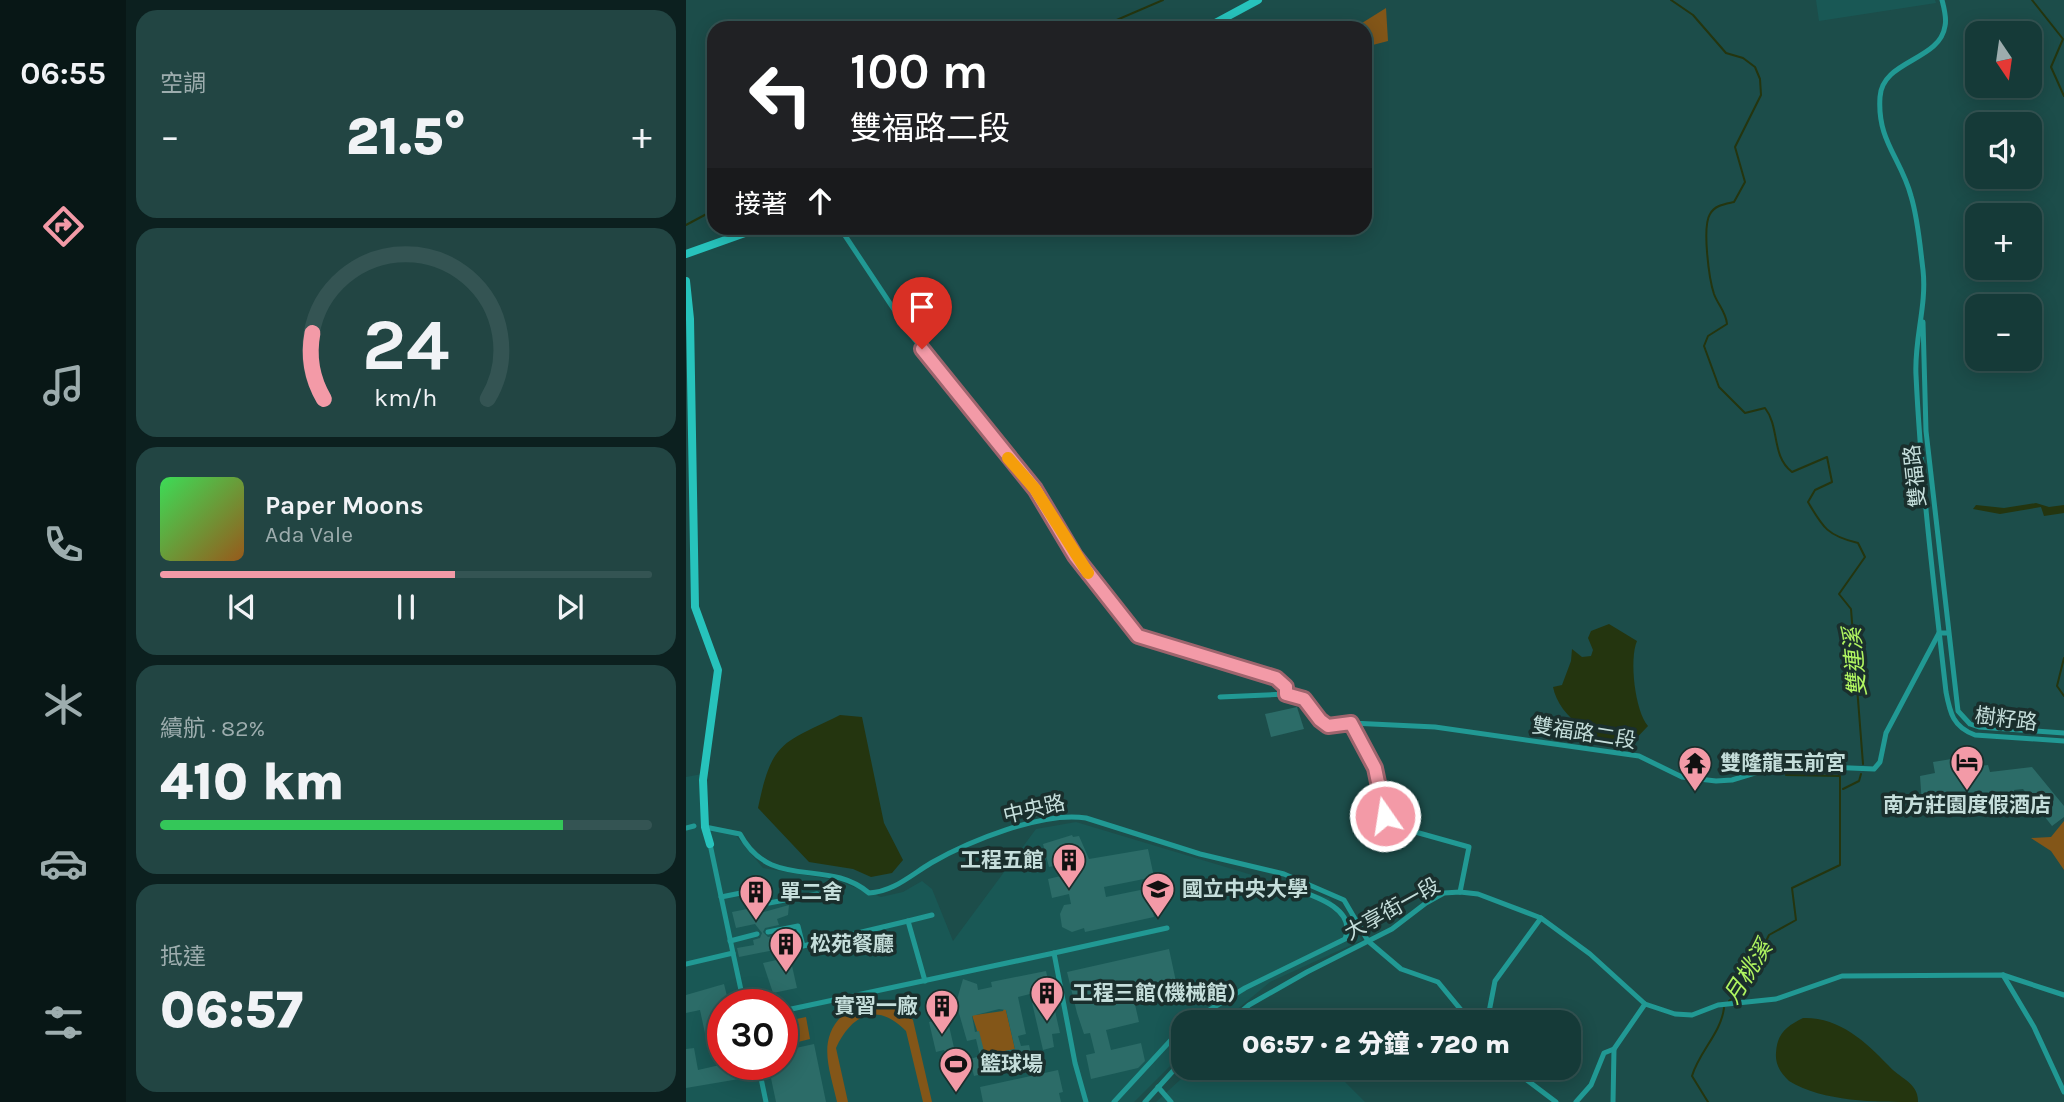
<!DOCTYPE html>
<html lang="zh-TW">
<meta charset="utf-8">
<style>
:root{--surface:#153a38;--page:#224543;--text:#f1f3f6;--muted:#9dadae;--line:#345453;--accent:#f39aa7}
body{margin:0;font-family:Karla,"Noto Sans TC",sans-serif;background:var(--page);color:var(--text);height:100vh;display:flex;flex-direction:column;font-size:26px;white-space:nowrap}
*{box-sizing:border-box;margin:0}
p{font-size:23px;color:var(--muted)}
.icon{flex:none;width:38px;height:38px;fill:none;stroke:currentColor;stroke-width:2;stroke-linecap:round;stroke-linejoin:round}
.map{position:relative;flex:1;overflow:hidden}
.panel{display:flex;flex-direction:column;gap:10px;padding:10px;background:#0c201f;width:560px}
.panel>*{flex:none}
.guide{position:absolute;left:21px;top:21px;width:665px;height:214px;border-radius:21px;box-shadow:0 4px 18px #0003,0 0 0 2px var(--line);background:#202124;color:#fff;overflow:hidden}
.needle{width:46px;rotate:167deg}
.fabs{position:absolute;left:1279px;top:21px;display:grid;gap:14px}
.fabs a{display:grid;place-items:center;width:77px;height:77px;border-radius:14px;background:var(--surface);box-shadow:0 4px 18px #0003,0 0 0 2px var(--line);font-size:35px}
.speed{position:absolute;left:21px;top:989px;display:flex;gap:14px;font-size:35px;font-weight:700;text-align:center}
.speed>*{display:grid;place-content:center;width:91px;height:91px;border-radius:50%;background:var(--surface);box-shadow:0 4px 18px #0003,0 0 0 2px var(--line);line-height:1}
.speed .limit{border:10px solid #d22;background:#fff;color:#111}
.pin{position:absolute;display:grid;place-items:center;width:60px;height:60px;color:#fff;margin:-72px -30px;border-radius:50% 50% 50% 0;rotate:-45deg;box-shadow:0 0 7px #0007}
.pin .icon{rotate:45deg}
.me{position:absolute;width:77px;margin:-38px;rotate:347deg;stroke-linejoin:round;filter:drop-shadow(0 0 5px #0008)}
.turn{display:flex;align-items:center;gap:24px;height:147px;padding:0 28px;font-size:32px}
.turn .icon{width:91px;height:91px;stroke-width:2.5}
.turn b{display:block;font-size:49px;line-height:60px}
.then{display:flex;align-items:center;height:66px;padding:0 28px;background:#0003;gap:14px;font-size:26px}
.big{font-size:52px;font-weight:800;line-height:1.1}
.panel .card{flex:1;display:flex;flex-direction:column;justify-content:center;gap:10px;min-width:0;padding:0 24px;border-radius:21px;background:var(--page)}
.panel .dial{align-items:center;gap:0}
.dial svg{height:182px;overflow:visible;fill:none;stroke:var(--line);stroke-width:7;stroke-linecap:round;text-anchor:middle}
.dial text{fill:var(--text);stroke:none}
.song{display:flex;align-items:center;gap:21px}
.cover{width:84px;height:84px;border-radius:10px;background:linear-gradient(135deg,hsl(130 70% 55%),hsl(30 70% 35%))}
.played{height:7px;border-radius:4px;background:linear-gradient(90deg,var(--accent) 60%,var(--line) 60%)}
.keys{display:flex;justify-content:space-around;direction:ltr}
.heat{display:flex;justify-content:space-between;align-items:center;font-size:38px;direction:ltr}
.charge{height:10px;border-radius:5px;background:linear-gradient(90deg,#34c759 82%,var(--line) 0)}
.trip{position:absolute;left:485px;top:1010px;width:410px;height:70px;border-radius:21px;background:var(--surface);box-shadow:0 4px 18px #0003,0 0 0 2px var(--line);font-weight:800;line-height:70px;text-align:center}
main{display:flex;flex:1;min-height:0}
.menu{display:flex;flex-direction:column;width:126px;justify-content:space-around;align-items:center;background:#081716;color:var(--muted)}
.menu .icon{width:49px;height:49px}
.menu .selected{color:var(--accent)}
.menu b{font-size:32px;color:var(--text)}
.map>svg:first-child{display:block}
</style>
<main>
<nav class="menu">
<b>06:55</b>
<svg class="icon selected" aria-label="directions" viewBox="0 0 24 24"><path d="M12 3l9 9-9 9-9-9zM9 14v-3h6M13 9l2 2-2 2"/></svg>
<svg class="icon" aria-label="music" viewBox="0 0 24 24"><path d="M9 18V5l10-2v13"/><circle cx="6" cy="18" r="3"/><circle cx="16" cy="16" r="3"/></svg>
<svg class="icon" aria-label="phone" viewBox="0 0 24 24"><path d="M5 4h4l2 5-3 2q2 4 5 5l2-3 5 2v4C11 20 4 13 5 4z"/></svg>
<svg class="icon" aria-label="climate" viewBox="0 0 24 24"><path d="M12 3v18M4 7l16 10M4 17L20 7"/></svg>
<svg class="icon" aria-label="car" viewBox="0 0 24 24"><path d="M5 17H2v-5l4-1 3-4h7l3 4 3 1v5h-3M9 17h6M6 11h13"/><circle cx="7" cy="17" r="2"/><circle cx="17" cy="17" r="2"/></svg>
<svg class="icon" aria-label="filters" viewBox="0 0 24 24"><path d="M4 7h16M4 17h16"/><circle cx="9" cy="7" r="2"/><circle cx="15" cy="17" r="2"/></svg>
</nav>
<section class="panel">
<div class="card"><p>空調</p>
<div class="heat"><a>−</a><b class="big">21.5°</b><a>+</a></div>
</div>
<div class="card dial"><svg viewBox="0 0 100 80">
<path d="M14 69A42 42 0 1 1 86 69"/>
<path d="M14 69A42 42 0 0 1 9 40" stroke="#f39aa7"/>
<text x="50" y="56" font-size="32" font-weight="700">24</text>
<text x="50" y="72" font-size="11">km/h</text>
</svg></div>
<div class="card">
<div class="song"><i class="cover"></i><div><b>Paper Moons</b><p>Ada Vale</p></div></div>
<div class="played"></div>
<div class="keys"><svg class="icon" aria-label="previous" viewBox="0 0 24 24"><path d="M18 5L8 12l10 7zM5 5v14"/></svg><svg class="icon" aria-label="pause" viewBox="0 0 24 24"><path d="M8 5v14M16 5v14"/></svg><svg class="icon" aria-label="next" viewBox="0 0 24 24"><path d="M6 5l10 7-10 7zM19 5v14"/></svg></div>
</div>
<div class="card"><p>續航 · 82%</p><b class="big">410 km</b><div class="charge"></div></div>
<div class="card"><p>抵達</p><b class="big">06:57</b></div>
</section>
<div class="map">
<svg width="1378" height="1102" viewBox="0 0 1378 1102">
<rect width="100%" height="100%" fill="#1c4d4a"/>
<g fill="#195855" fill-rule="evenodd">
<polygon points="1130,0 1249,0 1250,3 1133,21"/>
<path d="M 16,774 L 18,831 L 47,832 L 77,868 L 149,880 L 195,897 L 217,892 L 236,881 L 246,889 L 267,941 L 350,829 L 390,822 L 643,898 L 676,940 L 584,982 L 536,1022 L 497,1022 L 497,1053 L 448,1102 L 0,1102 L 0,777 ZM 37,1004 L 96,1004 L 96,1064 L 37,1064 Z"/>
<polygon points="507,1068 645,1068 679,1102 470,1102"/>
</g>
<g fill="#835618">
<polygon points="700,8 702,41 679,47 679,28 668,28"/>
<polygon points="1378,821 1378,870 1365,851 1345,838 1365,837"/>
<path d="M 182,1002 L 218,1009 L 227,1020 L 246,1102 L 237,1102 L 220,1031 C 191,1001 165,1015 150,1048 L 162,1102 L 151,1102 C 144,1070 130,1039 158,1014 C 166,1006 171,1002 182,1002 Z"/>
<polygon points="319,1006 329,1049 299,1055 285,1012 289,1015 317,1011"/>
<polygon points="120,1017 124,1039 96,1046 96,1022"/>
</g>
<g fill="#24350f">
<polygon points="1350,503 1363,507 1378,505 1378,513 1358,516 1355,507 1314,514 1287,509 1290,505 1318,508"/>
<path d="M 923,624 L 951,641 C 943,659 949,711 962,726 L 942,747 C 912,743 873,718 867,687 L 876,685 L 885,661 L 886,649 L 896,657 L 905,656 L 907,650 L 902,638 L 905,631 Z"/>
<path d="M 154,715 L 176,717 L 198,823 L 217,860 L 206,873 L 185,877 L 167,869 L 123,862 L 72,808 C 86,740 96,744 154,715 Z"/>
<path d="M 1117,1018 C 1153,1017 1179,1041 1202,1065 C 1213,1078 1233,1083 1232,1102 C 1188,1102 1138,1102 1103,1081 C 1095,1073 1089,1065 1090,1053 C 1091,1033 1101,1026 1117,1018 Z"/>
</g>
<g fill="none" stroke-linecap="round" stroke-linejoin="round">
<g stroke="#24350f" stroke-width="2">
<path d="M 985,0 L 1007,15 L 1040,53 L 1057,58 L 1069,67 L 1074,79 L 1075,95 L 1049,147 L 1059,182 L 1048,202 C 1039,204 1029,205 1024,214 C 1016,227 1023,279 1028,294 C 1032,305 1040,312 1041,324 L 1022,336 L 1018,346 L 1033,387 L 1059,413 L 1079,408 C 1094,427 1085,456 1106,472 L 1141,457 L 1146,482 L 1129,490 L 1122,502 C 1137,528 1142,536 1172,543 L 1179,557 L 1153,594 L 1165,609 L 1177,764"/>
<polyline points="1346,0 1377,39 1365,67 1378,96"/>
<polyline points="412,28 477,0"/>
<polyline points="0,225 28,210"/>
<polyline points="1378,658 1371,686 1378,696"/>
<polyline points="1157,789 1173,781 1175,774"/>
<polyline points="1043,1001 1055,992 1083,935 1110,920 1106,888 1154,865 1154,776 1100,775"/>
<path d="M 1022,1102 L 1006,1076 C 1013,1052 1035,1033 1038,1008"/>
</g>
</g>
<g fill="#2c6c68" fill-rule="evenodd">
<polygon points="611,707 618,729 585,737 579,714"/>
<polygon points="1278,757 1279,768 1302,765 1304,772 1346,767 1378,806 1378,817 1366,826 1337,789 1328,790 1330,802 1313,805 1311,793 1236,805 1234,776 1249,773 1247,762"/>
<polygon points="386,835 387,837 393,836 403,859 462,849 468,877 418,887 420,897 469,887 474,908 467,912 468,917 399,932 398,928 386,932 376,927 374,914 378,905 385,904 383,894 366,898 362,879 379,875 377,864 363,867 357,844"/>
<polygon points="103,905 102,915 91,919 93,925 79,928 77,932 82,937 108,932 111,943 108,946 53,957 51,948 68,945 67,940 74,938 76,933 69,924 50,928 46,912 66,908 67,911 73,909 74,913"/>
<polygon points="483,949 492,991 448,1000 453,1022 420,1030 425,1050 455,1043 459,1061 452,1068 405,1079 400,1055 409,1053 404,1033 398,1034 391,1013 381,972"/>
<polygon points="104,957 111,988 87,993 77,963"/>
<path d="M 360,971 L 374,1033 L 366,1034 L 368,1047 L 357,1050 L 344,994 L 332,997 L 340,1034 L 332,1036 L 335,1046 L 343,1045 L 347,1062 L 288,1076 L 284,1059 L 294,1056 L 290,1039 L 281,1041 L 270,1003 L 277,979 L 291,984 L 292,990 L 306,987 L 305,982 ZM 313,1009 L 320,1010 L 329,1049 L 299,1055 L 293,1031 L 289,1032 L 286,1016 Z"/>
<polygon points="38,984 43,1004 37,1004 37,1064 56,1064 59,1078 0,1088 0,1049 8,1048 12,1070 34,1065 27,1036 20,1038 14,1010 0,1013 0,995"/>
<polygon points="261,1017 269,1052 269,1060 263,1061 258,1050 250,1052 243,1022"/>
<polygon points="128,1044 140,1102 90,1102 82,1064 96,1064 96,1051"/>
<polygon points="372,1070 377,1092 373,1093 375,1102 297,1102 294,1087"/>
</g>
<g fill="none" stroke-linecap="round" stroke-linejoin="round">
<g stroke="#219994" stroke-width="5">
<path d="M 1256,0 C 1258,8 1261,18 1259,26 C 1254,61 1196,60 1194,97 C 1191,141 1215,158 1225,196 C 1232,219 1234,246 1237,270 C 1241,306 1228,339 1230,375 C 1235,481 1248,586 1260,692 C 1264,713 1267,727 1289,735 L 1378,741"/>
<polyline points="154,228 225,335 349,489 389,556 452,636 590,678 600,686 600,694"/>
<polyline points="1237,322 1240,431 1272,711 1284,724 1293,727 1378,733"/>
<polyline points="534,697 600,694 618,699 634,720 642,726 665,723 749,727 953,756 996,777 1030,781 1046,780 1095,765 1188,769 1194,762 1200,733 1253,633 1262,633"/>
<polyline points="665,723 689,768 699,816 708,826 783,847 774,892"/>
<path d="M 19,827 L 54,834 C 85,892 141,857 183,893 C 207,892 225,875 245,863 C 283,841 357,811 400,818 L 514,854 L 598,874 L 658,900 L 682,941 L 715,969 L 752,982 L 785,1022"/>
<polyline points="0,828 8,826"/>
<polyline points="24,844 47,953"/>
<circle cx="346" cy="859" r="8"/>
<polyline points="35,897 80,888 83,903 131,894"/>
<polyline points="82,932 112,926 117,946 222,921"/>
<polyline points="44,941 71,934"/>
<polyline points="368,953 481,928"/>
<polyline points="0,964 47,953 58,1004"/>
<polyline points="1317,975 1348,1027 1378,1092"/>
<polyline points="239,981 222,921 246,915"/>
<polyline points="96,1011 368,953 389,1063 400,1102"/>
<polyline points="803,1012 809,981 855,918"/>
<path d="M 504,1022 L 559,988 L 659,939 C 673,905 617,893 595,884 L 587,896"/>
<polyline points="543,1022 563,1005 621,972 706,929 740,903 758,893 774,892 792,894 855,918 904,954 959,1004 989,1014 1006,1015 1032,1005 1090,999 1156,976 1317,975 1378,995"/>
<polyline points="72,1064 80,1102"/>
<polyline points="825,1068 870,1102"/>
<polyline points="472,1087 485,1102"/>
<polyline points="428,1102 497,1027"/>
<polyline points="459,1102 497,1060"/>
<polyline points="890,1102 905,1085 918,1053 928,1049"/>
<polyline points="927,1102 928,1049 959,1004"/>
</g>
<g stroke="#27c3bc" stroke-width="8">
<polyline points="520,28 572,0"/>
<polyline points="0,254 73,228"/>
<polyline points="0,281 4,319 9,607 32,670 17,780 19,827 24,844"/>
</g>
</g>
<g fill="none" stroke-linecap="round" stroke-linejoin="round">
<defs>
<polyline id="route" points="236,349 349,489 389,556 452,636 590,678 600,687 600,694 618,699 634,720 642,726 665,723 689,768 699,816"/>
</defs>
<use href="#route" stroke="#9e646d" stroke-width="18"/>
<use href="#route" stroke="#f39aa7" stroke-width="12"/>
<polyline stroke="#f59e0b" stroke-width="12" points="322,458 349,489 402,573"/>
</g>
<defs>
<symbol id="hotel-pin" viewBox="-11 -11 22 30"><path d="M0 17L-7.5 6A9.5 9.5 0 1 1 7.5 6Z" fill="#f39aa7" stroke="#1a2f2d"/><path d="M-6-4.5h1.5V1H6V5H4.5V3h-9V5H-6ZM-4 0a1.8 1.8 0 1 1 3.6 0ZM.5 0V-2.5h3Q6-2.5 6 0Z" fill="#111"/></symbol>
<symbol id="temple-pin" viewBox="-11 -11 22 30"><path d="M0 17L-7.5 6A9.5 9.5 0 1 1 7.5 6Z" fill="#f39aa7" stroke="#1a2f2d"/><path d="M0-6L5-2H3V0L6.5 2.5H4V6H1.5V3h-3V6H-4V2.5H-6.5L-3 0V-2H-5Z" fill="#111"/></symbol>
<symbol id="building-pin" viewBox="-11 -11 22 30"><path d="M0 17L-7.5 6A9.5 9.5 0 1 1 7.5 6Z" fill="#f39aa7" stroke="#1a2f2d"/><path d="M-4-6H4V6H1V3H-1V6H-4ZM-2.5-4.3h1.7v1.8h-1.7ZM.8-4.3h1.7v1.8H.8ZM-2.5-1h1.7V.8h-1.7ZM.8-1h1.7V.8H.8Z" fill="#111"/></symbol>
<symbol id="university-pin" viewBox="-11 -11 22 30"><path d="M0 17L-7.5 6A9.5 9.5 0 1 1 7.5 6Z" fill="#f39aa7" stroke="#1a2f2d"/><path d="M0-5L7-2L0 1L-7-2ZM-4 1L0 2.5L4 1V4Q0 6-4 4Z" fill="#111"/></symbol>
<symbol id="stadium-pin" viewBox="-11 -11 22 30"><path d="M0 17L-7.5 6A9.5 9.5 0 1 1 7.5 6Z" fill="#f39aa7" stroke="#1a2f2d"/><path d="M0-5a6.5 5 0 1 0 0 10a6.5 5 0 1 0 0-10ZM-3.5-1.8h7v3.6h-7Z" fill="#111"/></symbol>
</defs>
<g fill-rule="evenodd">
<use href="#hotel-pin" x="1262" y="743" width="38" height="52"/>
<use href="#temple-pin" x="990" y="744" width="38" height="52"/>
<use href="#building-pin" x="364" y="841" width="38" height="52"/>
<use href="#university-pin" x="453" y="870" width="38" height="52"/>
<use href="#building-pin" x="51" y="873" width="38" height="52"/>
<use href="#building-pin" x="81" y="925" width="38" height="52"/>
<use href="#building-pin" x="342" y="974" width="38" height="52"/>
<use href="#building-pin" x="237" y="987" width="38" height="52"/>
<use href="#stadium-pin" x="251" y="1045" width="38" height="52"/>
</g>
<g text-anchor="middle" dominant-baseline="central" stroke-width="7" stroke-linejoin="round" paint-order="stroke">
<g font-size="21" fill="#c5dedb" stroke="#1a2f2d">
<text transform="translate(1229 476) rotate(-96)">雙福路</text>
<text transform="translate(1320 719) rotate(7)">樹籽路</text>
<text transform="translate(898 733) rotate(9)">雙福路二段</text>
<text transform="translate(348 809) rotate(-13)">中央路</text>
<text transform="translate(706 909) rotate(-29)">大享街一段</text>
</g>
<g font-size="21" font-weight="bold" fill="#c5dedb" stroke="#1a2f2d" text-anchor="start">
<text x="1034" y="763">雙隆龍玉前宮</text>
<text x="1281" y="805" text-anchor="middle">南方莊園度假酒店</text>
<text x="358" y="860" text-anchor="end">工程五館</text>
<text x="496" y="889">國立中央大學</text>
<text x="94" y="892">單二舍</text>
<text x="124" y="944">松苑餐廳</text>
<text x="386" y="993">工程三館(機械館)</text>
<text x="232" y="1006" text-anchor="end">實習一廠</text>
<text x="294" y="1064">籃球場</text>
</g>
<g font-size="23" font-style="italic" fill="#b1f661" stroke="#1a2f2d">
<text transform="translate(1169 662) rotate(-95)">雙連溪</text>
<text transform="translate(1062 972) rotate(-58)">月桃溪</text>
</g>
</g>
</svg>
<div class="fabs">
<a><svg class="needle" viewBox="-14 -14 28 28"><path d="M0-13l5 13h-10z" fill="#e53935"/><path d="M0 13l5-13h-10z" fill="#9dadae"/></svg></a>
<a><svg class="icon" aria-label="sound" viewBox="0 0 24 24"><path d="M4 9h4l5-4v14l-5-4H4zM17 9q2 3 0 6"/></svg></a>
<a>+</a>
<a>−</a>
</div>
<div class="speed"><div class="limit">30</div></div>
<div class="pin" style="left:236px;top:349px;background:#d93025"><svg class="icon" aria-label="arrive" viewBox="0 0 24 24"><path d="M6 21V4h12l-3 4 3 4H6"/></svg></div>
<svg class="me" style="left:699px;top:816px" viewBox="-20 -20 40 40"><circle r="17" fill="#f39aa7" stroke="#fff" stroke-width="3"/><path d="M0-11L8 9 0 5-8 9z" fill="#fff"/></svg>
<div class="trip">06:57 · 2 分鐘 · 720 m</div>
<div class="guide">
<div class="turn"><svg class="icon" aria-label="left" viewBox="0 0 24 24"><path d="M17 20v-9H6M10 6l-5 5 5 5"/></svg><div><b>100 m</b>雙福路二段</div></div>
<div class="then">接著<svg class="icon" aria-label="ahead" viewBox="0 0 24 24"><path d="M12 20V5M6 11l6-6 6 6"/></svg></div>
</div>
</div>
</main>
